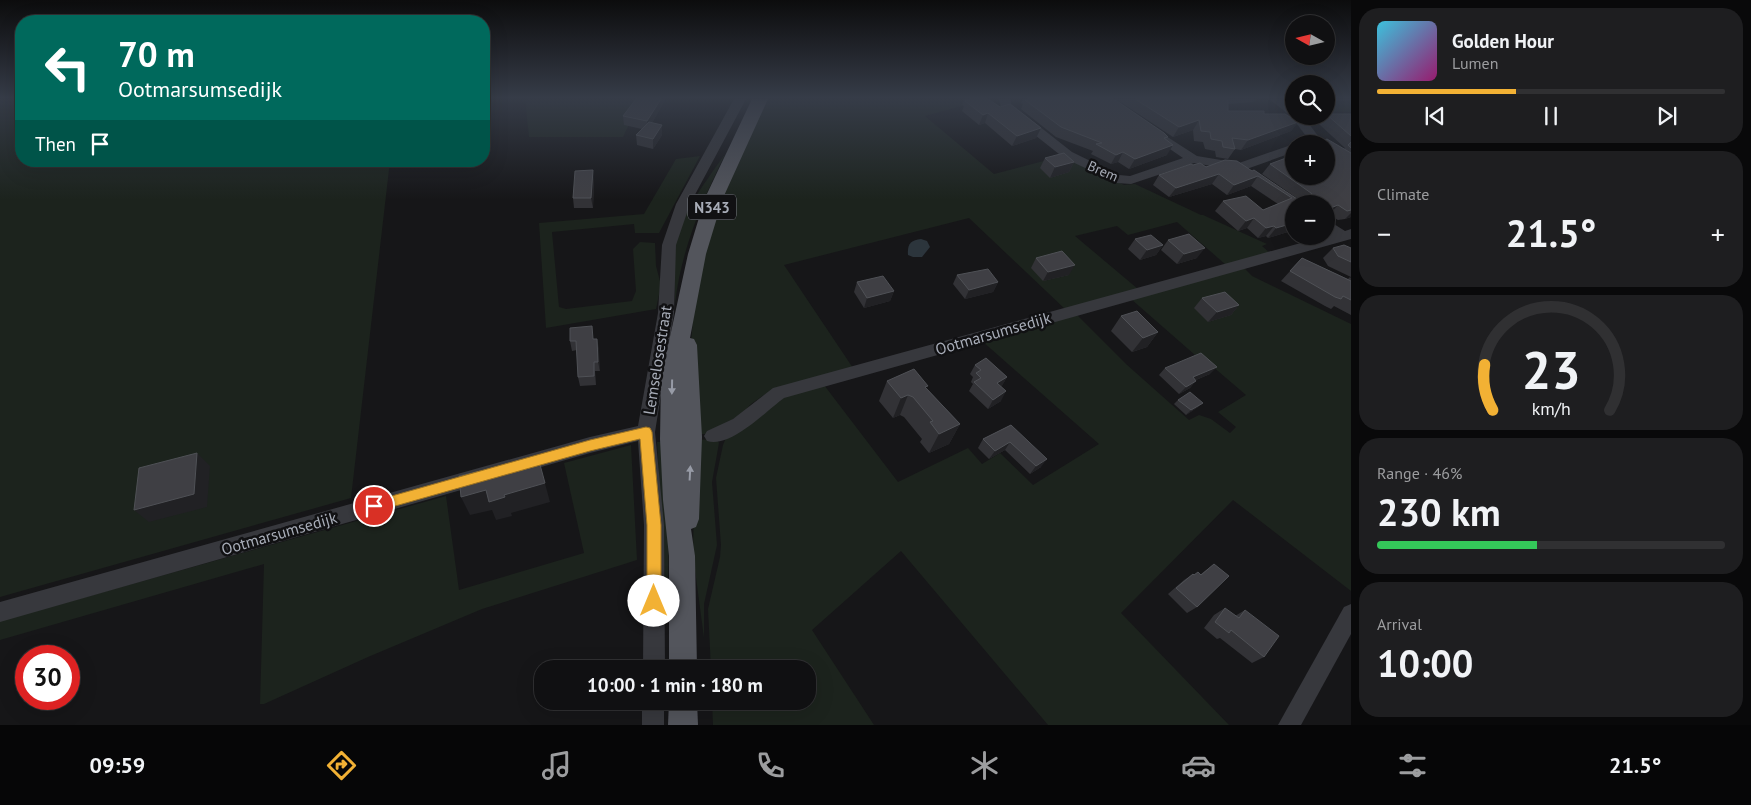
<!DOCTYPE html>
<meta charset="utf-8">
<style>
:root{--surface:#101012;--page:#1e1e20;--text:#f1f3f6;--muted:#9c9d9f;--line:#303032;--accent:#f2b134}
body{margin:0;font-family:"PT Sans",sans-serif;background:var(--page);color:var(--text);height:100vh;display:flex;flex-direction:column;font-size:19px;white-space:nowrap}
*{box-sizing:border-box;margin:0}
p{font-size:16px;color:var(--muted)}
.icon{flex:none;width:28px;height:28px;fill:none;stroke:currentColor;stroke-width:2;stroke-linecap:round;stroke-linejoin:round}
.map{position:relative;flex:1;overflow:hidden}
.sheet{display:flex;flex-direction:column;gap:8px;padding:8px;background:#09090a;width:400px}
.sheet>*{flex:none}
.guide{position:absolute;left:15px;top:15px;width:475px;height:152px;border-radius:20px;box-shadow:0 5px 20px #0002,0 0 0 1px var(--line);background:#00695c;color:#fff;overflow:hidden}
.needle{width:32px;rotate:278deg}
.controls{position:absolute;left:1285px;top:15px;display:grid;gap:10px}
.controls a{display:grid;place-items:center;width:50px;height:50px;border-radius:50%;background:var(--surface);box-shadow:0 5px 20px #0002,0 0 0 1px var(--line);font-size:25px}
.speed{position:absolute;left:15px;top:645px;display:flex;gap:10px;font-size:25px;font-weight:700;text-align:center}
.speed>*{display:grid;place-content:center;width:65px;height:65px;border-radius:50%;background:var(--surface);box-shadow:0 5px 20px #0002,0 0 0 1px var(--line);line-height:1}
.speed .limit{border:8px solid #d22;background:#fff;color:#111}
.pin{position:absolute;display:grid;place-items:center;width:42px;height:42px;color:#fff;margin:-21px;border:2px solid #fff;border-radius:50%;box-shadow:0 1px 5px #0007}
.me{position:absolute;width:55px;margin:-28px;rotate:0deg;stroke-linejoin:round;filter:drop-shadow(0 0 4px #0008)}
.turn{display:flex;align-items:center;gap:18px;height:105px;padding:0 20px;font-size:22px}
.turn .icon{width:65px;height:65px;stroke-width:2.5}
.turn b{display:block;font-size:35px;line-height:42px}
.then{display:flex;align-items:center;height:48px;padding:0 20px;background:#0003;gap:10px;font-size:19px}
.big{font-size:38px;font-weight:700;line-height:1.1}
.sheet .widget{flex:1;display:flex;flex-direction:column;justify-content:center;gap:8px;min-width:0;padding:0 18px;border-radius:20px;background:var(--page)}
.sheet .dial{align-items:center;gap:0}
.dial svg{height:130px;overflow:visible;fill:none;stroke:var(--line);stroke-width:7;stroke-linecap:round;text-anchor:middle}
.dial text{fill:var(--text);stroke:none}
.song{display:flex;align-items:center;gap:15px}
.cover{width:60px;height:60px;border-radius:8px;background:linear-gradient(135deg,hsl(190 70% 55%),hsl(320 70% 35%))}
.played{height:5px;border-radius:2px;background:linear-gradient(90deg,var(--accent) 40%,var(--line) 40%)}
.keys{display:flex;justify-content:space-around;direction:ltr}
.heat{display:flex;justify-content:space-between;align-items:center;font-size:28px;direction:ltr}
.charge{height:8px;border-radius:4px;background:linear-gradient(90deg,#34c759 46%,var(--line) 0)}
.trip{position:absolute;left:534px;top:660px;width:282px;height:50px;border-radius:20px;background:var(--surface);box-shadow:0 5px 20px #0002,0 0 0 1px var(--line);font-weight:700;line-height:50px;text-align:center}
.menu{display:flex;height:80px;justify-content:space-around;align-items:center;background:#060607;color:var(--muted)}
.menu .icon{width:35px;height:35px}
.menu .active{color:var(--accent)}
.menu b{font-size:22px;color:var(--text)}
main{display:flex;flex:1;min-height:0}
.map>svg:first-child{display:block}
</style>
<main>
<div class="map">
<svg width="1351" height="725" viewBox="0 0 1351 725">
<rect width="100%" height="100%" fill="#161618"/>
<g fill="#1c231d">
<polygon points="0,99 21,99 21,161 390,161 351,498 0,597"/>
<polygon points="525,99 641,99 623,137 529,137"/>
<polygon points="766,99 987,99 925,116 994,174 1063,156 1124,185 1135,184 1201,215 1203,215 1267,244 1262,246 1270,253 1226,265 1177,222 1128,235 1117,226 1075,236 1138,289 1066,310 969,218 784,265 853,368 767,393 751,404 741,415 705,434 695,434 691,343 693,319 706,246 717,210"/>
<polygon points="1351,100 1351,112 1326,111 1326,102"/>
<path d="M 725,154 C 702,202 681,250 675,304 C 675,285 673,264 675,245 C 679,215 708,179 725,154 Z"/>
<polygon points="700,156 659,233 635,233 634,224 552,232 559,307 566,309 632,301 636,291 633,249 640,242 655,243 656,266 661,285 656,309 546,328 539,223 644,214 676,159"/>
<polygon points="1244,268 1252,276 1351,324 1351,591 1233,500 1121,613 1229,725 1048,725 901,551 812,630 874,725 713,725 712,701 808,701 808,669 711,669 708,609 720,557 721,545 716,478 723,445 726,438 775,400 824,385 898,482 968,448 982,464 1000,453 1033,485 1099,444 982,341 1076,314 1126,364 1189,420 1199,415 1211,419 1230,433 1236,427 1218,412 1246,395 1198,354 1195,355 1131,299"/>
<polygon points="717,439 719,443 712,482 717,545 704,604 704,638 693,555 695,440"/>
<polygon points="657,442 666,442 671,446 667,623"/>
<polygon points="631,445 637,560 482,609 368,657 264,704 260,704 264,564 0,640 0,621 446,496 459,590 584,553 564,463"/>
</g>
<path fill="#2c353c" d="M 921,239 L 927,241 L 930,247 L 922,257 L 913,257 L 908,255 C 907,244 911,240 921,239 Z"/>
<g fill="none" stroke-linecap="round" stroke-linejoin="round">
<g fill="#37383d" fill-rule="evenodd">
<polygon points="734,99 746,99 690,204 676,245 674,313 655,432 664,525 665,669 643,669 644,525 638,441 590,453 0,622 0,602 590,437 638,426 658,313 662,245 676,204"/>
<polygon points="999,99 1011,99 1011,104 1072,152 1119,175 1130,176 1183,158 1151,136 1149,133 1151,130 1155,129 1197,156 1239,163 1294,144 1294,152 1241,171 1194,163 1131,184 1117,183 1064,158 1001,108"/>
<polygon points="1269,99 1282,99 1294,107 1294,116 1303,116 1318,136 1317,142 1314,144 1300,144 1306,136 1291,116"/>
<path d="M 1326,219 L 1345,231 L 1351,229 L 1351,239 L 784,398 C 766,411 730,449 707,441 L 704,436 L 707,431 L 733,419 L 773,388 L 1326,236 L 1331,235 L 1326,231 Z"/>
<polygon points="1351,604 1351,634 1301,725 1278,725 1344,607"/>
<rect x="642" y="701" width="22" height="24"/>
</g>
<g fill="#53555c" fill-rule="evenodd">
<polygon points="752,99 768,99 723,198 706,254 690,338 694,339 697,345 702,437 699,519 696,527 691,529 695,556 697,669 669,669 669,556 663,500 660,439 661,378 688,254 705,198"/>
<polygon points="669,701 697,701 698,725 668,725"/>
</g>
</g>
<g fill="#323236">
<polygon points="636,99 665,99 665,100 652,123 662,135 653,149 637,145 636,135 642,129 624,125 623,116"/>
<polygon points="964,99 988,99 1000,107 1041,128 1036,138 1012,146 985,123 979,125 962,111 964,106 962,105"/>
<polygon points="1023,99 1114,99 1166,140 1167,155 1129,169 1118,162 1111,164 1091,154 1093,151 1056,137 1021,109 1023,104 1021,103"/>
<polygon points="1116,99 1256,99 1253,102 1228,104 1228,111 1264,114 1298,122 1291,131 1241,150 1235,149 1228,159 1216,157 1215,151 1205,149 1203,142 1194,141 1193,130 1173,137"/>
<polygon points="1326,99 1351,99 1351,100 1326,102"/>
<polygon points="1326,114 1351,114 1351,217 1345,219 1338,220 1329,215 1291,231 1268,238 1266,236 1258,238 1247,228 1238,231 1215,211 1223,201 1263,210 1278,204 1251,186 1227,195 1212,184 1169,197 1153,185 1159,175 1193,165 1252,171 1298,199 1262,174 1270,164 1344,149 1345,148 1319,124 1325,116 1326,116"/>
<polygon points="1045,158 1074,162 1069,172 1050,178 1040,168"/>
<polygon points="594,180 593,208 574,208 573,198"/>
<polygon points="1135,239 1163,245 1156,255 1140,260 1128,249"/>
<polygon points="1168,240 1197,258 1177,264 1161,250"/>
<polygon points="1333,248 1351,248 1351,277 1328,266 1323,258"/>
<polygon points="1036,258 1069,275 1043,281 1031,268"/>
<polygon points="1302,258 1348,279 1350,277 1351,278 1351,315 1334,306 1331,309 1325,306 1281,281"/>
<polygon points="957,275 998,282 993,292 965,299 953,284"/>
<polygon points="857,282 894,291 890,301 864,308 854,292"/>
<polygon points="1202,298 1239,305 1231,315 1208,322 1194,308"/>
<polygon points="1121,316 1158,332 1147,347 1132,352 1111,331"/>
<polygon points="597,339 600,371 595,371 596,385 580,386 578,377 577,350 572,351 570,341"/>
<polygon points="975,365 1007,377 1001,387 1001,401 988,409 969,391 973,384 971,382 973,377 970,374"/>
<polygon points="1165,368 1210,374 1196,380 1190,388 1179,394 1159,375"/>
<polygon points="887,381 927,389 960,424 949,444 929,453 920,442 922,439 904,417 900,415 893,418 879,401"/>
<polygon points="1178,400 1203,403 1198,407 1186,415 1174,404"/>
<polygon points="1011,425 1041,467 1030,474 1005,450 989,459 978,448 983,439"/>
<polygon points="1214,564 1197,607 1187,613 1168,594 1184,580 1193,574 1194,575 1201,574"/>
<polygon points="1225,608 1235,616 1245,610 1264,657 1252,663 1220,638 1217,639 1204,628 1214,615"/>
</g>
<g fill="#212124">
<polygon points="661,99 665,99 665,100 648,130 647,121"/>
<polygon points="988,113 985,123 979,125 983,115"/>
<polygon points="1199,120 1193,130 1173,137 1179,127"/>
<polygon points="1298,122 1291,131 1241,150 1248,140"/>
<polygon points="662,125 662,135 653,149 653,139"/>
<polygon points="1041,128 1036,138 1012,146 1017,136"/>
<polygon points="1173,145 1167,155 1129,169 1135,159"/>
<polygon points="1123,152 1118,162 1111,164 1116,155"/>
<polygon points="1074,162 1069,172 1050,178 1055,167"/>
<polygon points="593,170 594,180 593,208 591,198"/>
<polygon points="1219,174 1212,184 1169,197 1176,188"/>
<polygon points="1258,176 1251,186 1227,195 1234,185"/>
<polygon points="1338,205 1329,215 1326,216 1326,210"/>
<polygon points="1351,213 1351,217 1345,219"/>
<polygon points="1254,218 1247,228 1238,231 1246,221"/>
<polygon points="1294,223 1294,230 1268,238 1276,228"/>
<polygon points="1274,226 1266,236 1258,238 1266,228"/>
<polygon points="1163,245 1156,255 1140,260 1147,250"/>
<polygon points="1205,248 1197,258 1177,264 1184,254"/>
<polygon points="1075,265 1069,275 1043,281 1048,272"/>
<polygon points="998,282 993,292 965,299 969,290"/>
<polygon points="894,291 890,301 864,308 867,298"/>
<polygon points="1239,305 1231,315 1208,322 1217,312"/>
<polygon points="1158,332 1147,347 1132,352 1143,338"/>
<polygon points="597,339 599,348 600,371 598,362"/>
<polygon points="1217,367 1210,374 1186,384 1193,377"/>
<polygon points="1007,377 1002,386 992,392 997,383"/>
<polygon points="1196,381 1190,388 1179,394 1186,387"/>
<polygon points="1006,391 1001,401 988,409 993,400"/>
<polygon points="908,395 900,415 893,418 901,398"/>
<polygon points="1203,403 1198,407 1186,415 1191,410"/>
<polygon points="960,424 949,444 929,453 939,434"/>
<polygon points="1010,442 1005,450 989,459 995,451"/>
<polygon points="197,453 210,466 207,507 149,522 134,510"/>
<polygon points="1047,459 1041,467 1030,474 1036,466"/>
<polygon points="539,461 550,502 511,513 512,516 496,520 492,510 470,515 461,497 481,478 480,471 488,490"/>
</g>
<g fill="#3f3f44" stroke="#4f5156">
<polygon points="636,99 661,99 647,121 623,116"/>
<polygon points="970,99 988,99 1000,107 1010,104 1041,128 1017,136 988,113 983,115 965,101 971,99"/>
<polygon points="1027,99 1114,99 1164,133 1168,137 1164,138 1173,145 1135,159 1123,152 1116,155 1096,144 1102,143 1061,127 1025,100"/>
<polygon points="1135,99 1228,99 1228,111 1264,111 1264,114 1285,114 1298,122 1248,140 1232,138 1235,149 1223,147 1222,141 1211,139 1210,132 1201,131 1199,120 1179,127"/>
<polygon points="1326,114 1351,114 1351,136"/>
<polygon points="649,122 662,125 653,139 636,135"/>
<polygon points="1327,139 1351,153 1351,210 1347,211 1338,205 1326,210 1326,204 1294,204 1294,223 1276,228 1274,226 1266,228 1254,218 1246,221 1223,201 1246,196 1263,210 1292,198 1258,176 1234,185 1219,174 1176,188 1159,175 1191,164 1193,165 1200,163 1206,167 1225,160 1237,161 1252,171 1254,170 1297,199 1303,200 1304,196 1312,195 1311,193 1270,164 1294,155 1294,176 1326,176 1326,144 1315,144"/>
<polygon points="1351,142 1351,148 1348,145"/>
<polygon points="1064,153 1074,162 1055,167 1045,158"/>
<polygon points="593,170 591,198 573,198 575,171"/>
<polygon points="1189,234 1205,248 1184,254 1168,240"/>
<polygon points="1151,235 1163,245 1147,250 1135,239"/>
<polygon points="1344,245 1351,248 1351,262 1338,256 1333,248"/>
<polygon points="1062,251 1075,265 1048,272 1036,258"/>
<polygon points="1302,258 1351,281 1351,300 1343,296 1341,299 1335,297 1290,271"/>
<polygon points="988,269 998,282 969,290 957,275"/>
<polygon points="883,276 894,291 867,298 857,282"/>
<polygon points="1225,292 1239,305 1217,312 1202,298"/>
<polygon points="1137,311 1158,332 1143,338 1121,316"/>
<polygon points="592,326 593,339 597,339 598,362 594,362 594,376 578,377 576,341 570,341 570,328"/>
<polygon points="1201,353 1217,367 1193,377 1196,381 1186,387 1165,368"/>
<polygon points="986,358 1007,377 997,383 1006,391 993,400 974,382 981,378 976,373 981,370 975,365"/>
<polygon points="914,369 928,386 925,387 960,424 939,434 930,422 933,421 913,397 908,395 901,398 887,381"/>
<polygon points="1190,392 1203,403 1191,410 1178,400"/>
<polygon points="1011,425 1047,459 1036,466 1010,442 995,451 983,439"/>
<polygon points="197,453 194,494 134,510 139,468"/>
<polygon points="539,461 545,483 504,495 505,497 489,502 486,490 461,497 459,476 480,471 481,478"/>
<polygon points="1214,564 1229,576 1197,607 1176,588 1193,574 1194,575 1198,572 1201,575"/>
<polygon points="1225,608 1239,618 1245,610 1279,636 1264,657 1231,630 1229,633 1215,622"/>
</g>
<defs><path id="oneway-solid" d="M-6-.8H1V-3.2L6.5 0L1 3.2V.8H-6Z" transform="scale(1.25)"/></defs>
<g fill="#979ba6">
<use href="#oneway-solid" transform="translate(672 387) rotate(91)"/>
<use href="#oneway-solid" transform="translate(690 473) rotate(-87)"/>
</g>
<linearGradient id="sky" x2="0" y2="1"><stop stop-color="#0c0c0d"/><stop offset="0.49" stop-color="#363c48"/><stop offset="1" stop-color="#363c48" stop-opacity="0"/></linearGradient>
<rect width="1351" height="200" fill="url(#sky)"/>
<polygon fill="#f2b134" stroke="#9d7322" points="646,427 650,428 652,432 661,525 661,601 659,606 654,608 649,606 647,601 647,525 640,439 590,451 374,512 369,511 367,506 369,502 374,501 590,440"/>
<g text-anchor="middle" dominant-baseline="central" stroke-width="5" stroke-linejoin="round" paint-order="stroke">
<g font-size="14" fill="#a8adb8" stroke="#111113">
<text transform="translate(1103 171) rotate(24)">Brem</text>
</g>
<rect fill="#111113" stroke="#7b7e86" stroke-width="1" x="688" y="194.5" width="48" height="25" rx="4"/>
<g font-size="15" font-weight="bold" fill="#a8adb8">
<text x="712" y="207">N343</text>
</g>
<g font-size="16" fill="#a8adb8" stroke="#111113">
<text transform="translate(993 333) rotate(-16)">Ootmarsumsedijk</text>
<text transform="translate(657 360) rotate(-81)">Lemselosestraat</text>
<text transform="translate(279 533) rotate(-16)">Ootmarsumsedijk</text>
</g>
</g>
</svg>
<div class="controls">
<a><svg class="needle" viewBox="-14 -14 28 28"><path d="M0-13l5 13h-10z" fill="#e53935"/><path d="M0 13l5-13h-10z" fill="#9c9d9f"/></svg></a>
<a><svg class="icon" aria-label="search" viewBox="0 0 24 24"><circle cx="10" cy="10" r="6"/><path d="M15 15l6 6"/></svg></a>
<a>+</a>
<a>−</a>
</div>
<div class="speed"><div class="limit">30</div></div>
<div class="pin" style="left:374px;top:506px;background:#d93025"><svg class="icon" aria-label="arrive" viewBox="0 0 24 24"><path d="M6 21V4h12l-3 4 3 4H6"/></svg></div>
<svg class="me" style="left:654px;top:601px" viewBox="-20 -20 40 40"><circle r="19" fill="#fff"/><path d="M0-13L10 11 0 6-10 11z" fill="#f2b134"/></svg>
<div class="trip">10:00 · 1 min · 180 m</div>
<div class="guide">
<div class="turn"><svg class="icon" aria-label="left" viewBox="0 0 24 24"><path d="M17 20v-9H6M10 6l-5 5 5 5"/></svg><div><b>70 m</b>Ootmarsumsedijk</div></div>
<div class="then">Then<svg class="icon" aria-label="arrive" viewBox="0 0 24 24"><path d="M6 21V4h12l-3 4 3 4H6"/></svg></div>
</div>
</div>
<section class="sheet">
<div class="widget">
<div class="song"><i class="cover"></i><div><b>Golden Hour</b><p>Lumen</p></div></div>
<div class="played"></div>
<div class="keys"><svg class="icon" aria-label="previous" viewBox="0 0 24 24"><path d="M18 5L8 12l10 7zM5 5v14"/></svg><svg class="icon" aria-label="pause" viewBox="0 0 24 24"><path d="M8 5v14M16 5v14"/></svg><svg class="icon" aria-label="next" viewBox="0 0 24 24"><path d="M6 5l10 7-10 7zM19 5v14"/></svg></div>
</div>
<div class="widget"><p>Climate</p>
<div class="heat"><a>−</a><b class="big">21.5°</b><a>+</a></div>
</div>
<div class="widget dial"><svg viewBox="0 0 100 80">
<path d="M14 69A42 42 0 1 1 86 69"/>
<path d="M14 69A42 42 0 0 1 9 41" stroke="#f2b134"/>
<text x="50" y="56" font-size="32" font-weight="700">23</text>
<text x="50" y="72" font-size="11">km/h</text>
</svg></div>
<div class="widget"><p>Range · 46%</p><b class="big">230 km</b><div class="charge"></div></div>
<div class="widget"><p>Arrival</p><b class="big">10:00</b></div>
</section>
</main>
<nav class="menu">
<b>09:59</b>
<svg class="icon active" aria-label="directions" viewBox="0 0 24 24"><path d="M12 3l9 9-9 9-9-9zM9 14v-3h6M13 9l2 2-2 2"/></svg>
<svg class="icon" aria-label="music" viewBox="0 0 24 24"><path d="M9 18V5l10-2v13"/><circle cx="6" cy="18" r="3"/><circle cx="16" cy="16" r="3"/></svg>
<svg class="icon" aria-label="phone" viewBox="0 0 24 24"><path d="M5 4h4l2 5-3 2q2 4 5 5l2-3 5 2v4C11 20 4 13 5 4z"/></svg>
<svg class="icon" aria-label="climate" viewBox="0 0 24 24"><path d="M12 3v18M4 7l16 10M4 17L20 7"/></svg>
<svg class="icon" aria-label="car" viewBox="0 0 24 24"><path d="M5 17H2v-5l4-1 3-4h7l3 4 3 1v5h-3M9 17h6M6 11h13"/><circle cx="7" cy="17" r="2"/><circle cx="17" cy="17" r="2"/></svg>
<svg class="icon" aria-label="filters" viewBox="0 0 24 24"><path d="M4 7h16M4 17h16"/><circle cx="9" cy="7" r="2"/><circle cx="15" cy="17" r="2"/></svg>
<b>21.5°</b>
</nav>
